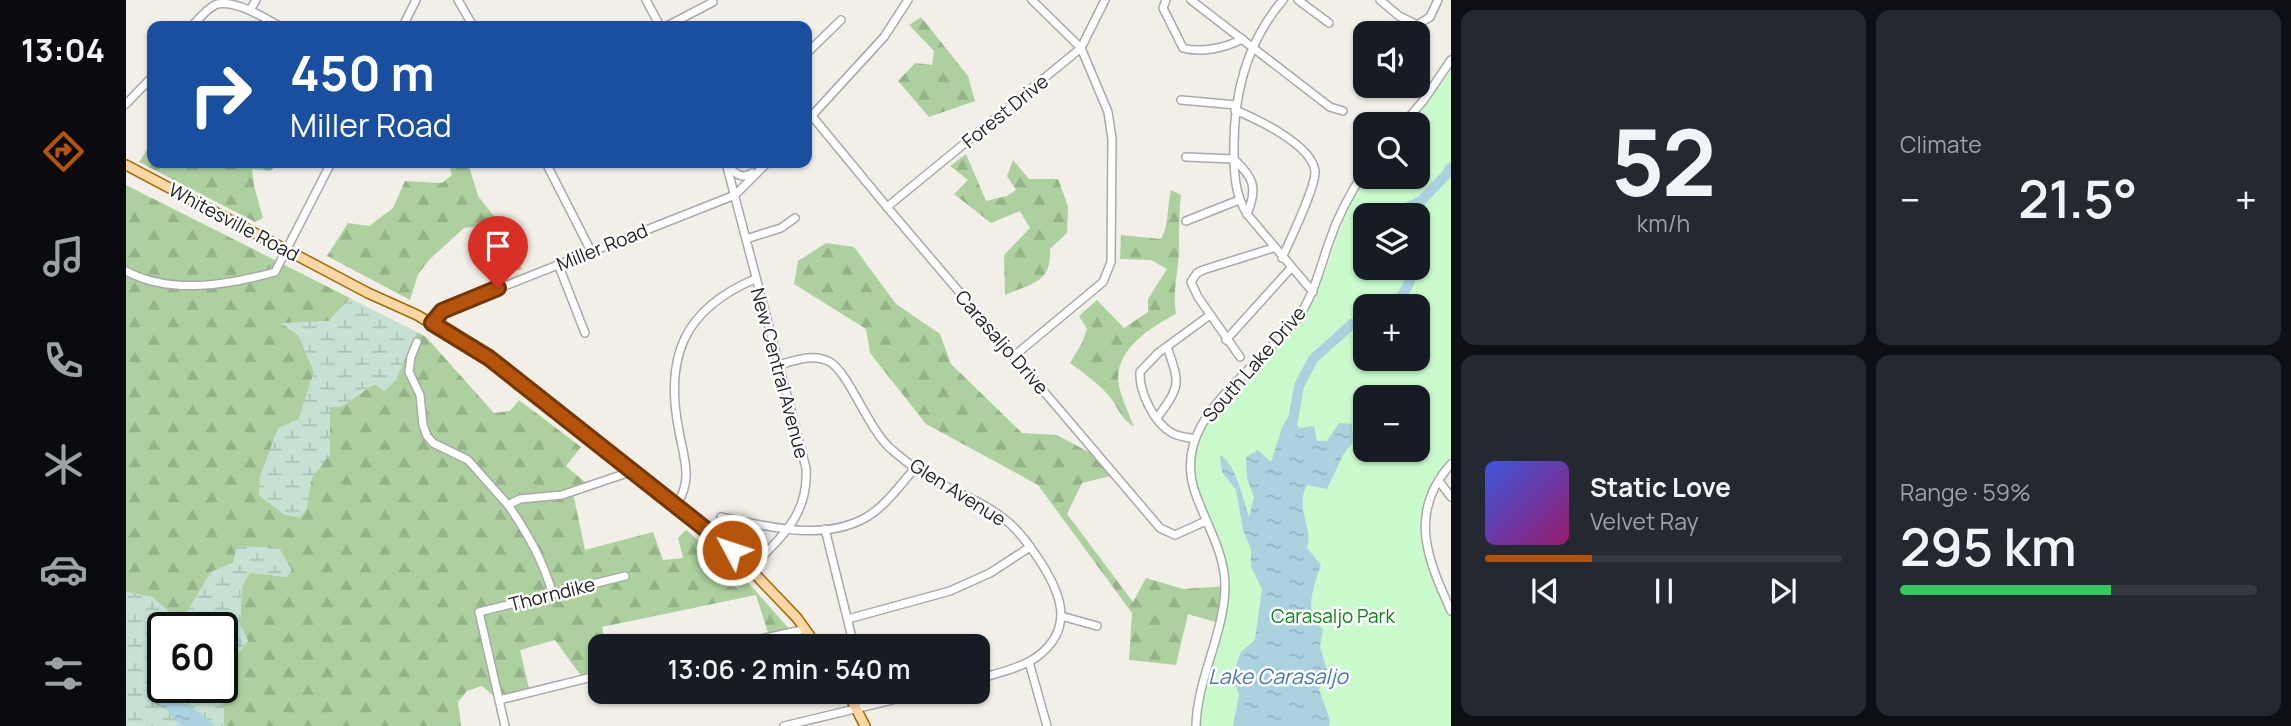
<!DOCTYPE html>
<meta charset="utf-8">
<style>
:root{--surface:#171b24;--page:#242831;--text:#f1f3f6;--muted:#9ea1a6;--line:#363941;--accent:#b45309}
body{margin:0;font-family:Manrope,sans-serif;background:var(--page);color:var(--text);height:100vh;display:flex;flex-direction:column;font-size:26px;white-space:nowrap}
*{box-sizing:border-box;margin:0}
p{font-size:23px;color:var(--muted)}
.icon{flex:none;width:38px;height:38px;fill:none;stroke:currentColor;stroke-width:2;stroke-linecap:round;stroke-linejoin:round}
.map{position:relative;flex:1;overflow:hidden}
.sheet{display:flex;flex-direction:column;gap:10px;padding:10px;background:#0d0f14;width:840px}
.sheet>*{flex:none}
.guide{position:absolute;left:21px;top:21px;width:665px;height:147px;border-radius:14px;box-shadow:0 2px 5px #0004;background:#1a4fa0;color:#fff;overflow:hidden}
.fabs{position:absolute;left:1227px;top:21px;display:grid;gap:14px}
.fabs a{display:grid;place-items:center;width:77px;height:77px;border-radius:14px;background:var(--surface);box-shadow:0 2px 5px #0004;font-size:35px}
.speed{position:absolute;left:21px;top:612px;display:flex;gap:14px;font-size:35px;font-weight:700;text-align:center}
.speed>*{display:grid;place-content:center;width:91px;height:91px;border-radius:50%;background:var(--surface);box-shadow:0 2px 5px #0004;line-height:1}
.speed .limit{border:4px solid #111;border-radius:10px;background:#fff;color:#111}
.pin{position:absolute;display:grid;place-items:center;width:60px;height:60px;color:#fff;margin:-72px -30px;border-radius:50% 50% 50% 0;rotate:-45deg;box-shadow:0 0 7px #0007}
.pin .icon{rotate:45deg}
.me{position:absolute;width:77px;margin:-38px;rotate:310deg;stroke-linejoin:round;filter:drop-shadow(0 0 5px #0008)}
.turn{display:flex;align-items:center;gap:24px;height:147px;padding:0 28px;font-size:32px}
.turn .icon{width:91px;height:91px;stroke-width:2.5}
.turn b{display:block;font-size:49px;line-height:60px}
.big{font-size:52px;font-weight:600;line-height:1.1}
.sheet .widget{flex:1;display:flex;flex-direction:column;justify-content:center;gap:10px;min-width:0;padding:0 24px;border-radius:14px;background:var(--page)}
.sheet .dial{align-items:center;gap:0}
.dial b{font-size:91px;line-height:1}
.song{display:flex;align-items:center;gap:21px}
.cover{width:84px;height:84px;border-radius:10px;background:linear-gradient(135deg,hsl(230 70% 55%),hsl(320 70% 35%))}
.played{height:7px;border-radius:4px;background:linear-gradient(90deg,var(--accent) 30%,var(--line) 30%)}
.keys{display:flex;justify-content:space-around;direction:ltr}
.heat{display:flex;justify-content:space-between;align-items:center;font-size:38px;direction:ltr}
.charge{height:10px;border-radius:5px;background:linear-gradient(90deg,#34c759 59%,var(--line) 0)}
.sheet .tiles{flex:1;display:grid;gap:10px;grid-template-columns:repeat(2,1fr)}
.trip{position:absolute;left:462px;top:634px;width:402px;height:70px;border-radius:14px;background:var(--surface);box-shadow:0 2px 5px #0004;font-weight:600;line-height:70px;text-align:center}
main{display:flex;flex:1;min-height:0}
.dock{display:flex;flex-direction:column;width:126px;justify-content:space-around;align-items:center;background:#090b0e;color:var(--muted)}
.dock .icon{width:49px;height:49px}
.dock .on{color:var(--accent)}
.dock b{font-size:32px;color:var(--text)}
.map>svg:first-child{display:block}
</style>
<main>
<nav class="dock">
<b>13:04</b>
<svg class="icon on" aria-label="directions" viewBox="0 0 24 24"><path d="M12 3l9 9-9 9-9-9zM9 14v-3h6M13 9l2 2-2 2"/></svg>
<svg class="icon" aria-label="music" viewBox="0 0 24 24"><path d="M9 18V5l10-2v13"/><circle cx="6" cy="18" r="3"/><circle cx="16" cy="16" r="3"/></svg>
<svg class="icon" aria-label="phone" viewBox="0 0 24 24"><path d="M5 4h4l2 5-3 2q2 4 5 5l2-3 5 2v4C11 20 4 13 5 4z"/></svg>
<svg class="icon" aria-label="climate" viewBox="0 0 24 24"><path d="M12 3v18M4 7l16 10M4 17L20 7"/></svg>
<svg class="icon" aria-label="car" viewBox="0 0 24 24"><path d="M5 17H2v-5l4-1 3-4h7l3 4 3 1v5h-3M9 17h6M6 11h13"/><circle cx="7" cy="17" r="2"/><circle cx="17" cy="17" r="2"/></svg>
<svg class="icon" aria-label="filters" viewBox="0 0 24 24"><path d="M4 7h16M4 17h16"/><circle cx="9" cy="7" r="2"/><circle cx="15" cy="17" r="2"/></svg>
</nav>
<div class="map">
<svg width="1325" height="726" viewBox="0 0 1325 726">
<defs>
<pattern id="forest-firs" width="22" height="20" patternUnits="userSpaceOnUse" patternTransform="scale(1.75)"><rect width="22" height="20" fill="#add19e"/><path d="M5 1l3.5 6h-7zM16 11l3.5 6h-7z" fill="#95b388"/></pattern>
<pattern id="wetland-marsh" width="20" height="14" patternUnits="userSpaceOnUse" patternTransform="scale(1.75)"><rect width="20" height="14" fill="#c6e0d4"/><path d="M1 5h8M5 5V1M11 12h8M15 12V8" fill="none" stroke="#aac0b6"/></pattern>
<pattern id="water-ripples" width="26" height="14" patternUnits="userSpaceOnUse" patternTransform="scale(1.75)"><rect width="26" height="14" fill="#aad3df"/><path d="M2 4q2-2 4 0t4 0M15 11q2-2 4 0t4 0" fill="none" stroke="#92b5bf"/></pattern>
</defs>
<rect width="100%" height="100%" fill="#f2efe9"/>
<g fill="url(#forest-firs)">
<polygon points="795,17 842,76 849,101 803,117 772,81 789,63 806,65 808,51 783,25"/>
<polygon points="26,142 26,163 154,163 144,171 126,169 128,186 137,218 129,222 13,162"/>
<path d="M 840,154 L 860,201 L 881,196 L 890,190 L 881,176 L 887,160 L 903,179 L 932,179 L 942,206 L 941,233 L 924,249 C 926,283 906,283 879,295 L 878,255 L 904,228 L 894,211 L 865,223 L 828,194 L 842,180 L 824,166 Z"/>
<polygon points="322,163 342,163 352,196 367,215 396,269 379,273 354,226 338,228 304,259 292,274 284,300 201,256 222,223 243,226 267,208 279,181 316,183 326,175"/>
<polygon points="0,185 224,298 203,321 157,324 173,336 188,372 173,419 180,510 186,477 204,454 204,407 216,406 248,384 269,381 291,332 300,337 368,413 384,411 393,400 455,447 440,466 466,488 447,493 459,550 527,532 537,560 557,558 552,538 560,530 619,579 665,631 643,636 630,595 476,627 480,646 474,646 474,676 458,680 429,640 394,650 404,693 372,700 356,686 341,691 332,702 335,726 98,726 98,671 122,641 114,625 116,586 124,572 161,577 107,563 85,572 55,623 26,597 0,592"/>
<path d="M 1045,190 L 1055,195 C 1053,213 1053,229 1053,247 C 1053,270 1046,290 1050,314 C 1025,327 986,351 993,386 C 996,399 1003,414 1008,427 C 995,419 992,407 983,396 C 972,383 958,373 944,363 L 956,343 L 961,329 L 953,316 L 971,300 L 998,328 L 1022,312 L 1022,299 L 1041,269 L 1025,260 L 994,259 L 995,235 L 1035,239 C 1043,226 1041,205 1045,190 Z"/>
<polygon points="700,243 728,247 770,304 814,334 825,364 896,433 931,435 966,454 985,476 956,483 941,514 1007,602 1020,578 1057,589 1101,586 1096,624 1062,614 1050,665 1003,660 1006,613 912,485 800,424 744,353 740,329 668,284 672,261"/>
</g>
<g fill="url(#wetland-marsh)" fill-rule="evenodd">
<polygon points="224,298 291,332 269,381 259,391 247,384 216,406 204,407 204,454 186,477 180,510 174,518 157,514 133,495 134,476 152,428 173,419 188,372 173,336 155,323 203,321"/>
<path d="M 111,546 L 153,548 L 166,570 L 161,577 L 124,573 L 116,586 L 114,625 L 122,641 L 98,671 L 98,726 L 0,726 L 0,592 L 26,597 L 55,622 L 85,572 L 107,563 ZM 37,628 L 96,628 L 96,688 L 37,688 Z"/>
</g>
<path fill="#c8facc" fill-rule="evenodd" d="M 1325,60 L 1325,464 L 1303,503 L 1300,543 L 1325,611 L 1325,726 L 1070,726 L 1098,607 L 1098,568 L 1068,490 L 1065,456 L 1078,418 L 1168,324 L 1197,278 L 1222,209 L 1225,192 L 1239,177 L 1292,177 L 1292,124 L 1283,124 C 1300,104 1310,82 1325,60 ZM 1239,215 L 1292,215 L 1292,268 L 1239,268 ZM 1239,306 L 1292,306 L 1292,359 L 1239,359 ZM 1239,397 L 1292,397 L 1292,450 L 1239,450 Z"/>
<g fill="url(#water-ripples)">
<path d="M 1163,415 L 1173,428 L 1188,426 L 1191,441 L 1201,441 L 1213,423 L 1226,424 L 1227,442 L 1217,455 L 1201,489 L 1181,485 C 1168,510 1188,526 1181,548 L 1195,565 C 1188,585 1176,615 1197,629 L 1194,647 L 1201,670 L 1193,690 L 1204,720 L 1203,726 L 1107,726 L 1113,695 L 1108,681 L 1109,669 L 1115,652 L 1129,640 L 1136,589 L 1125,567 L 1125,549 L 1117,530 L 1110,490 L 1096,472 L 1094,455 C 1111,465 1117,500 1123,517 L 1128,498 L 1121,478 L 1120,457 L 1132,450 L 1145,462 L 1156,428 Z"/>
<path d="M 28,695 C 56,701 68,706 89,726 L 56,726 L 42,711 L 28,703 L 24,698 Z"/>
</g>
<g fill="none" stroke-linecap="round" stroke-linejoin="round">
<g stroke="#aad3df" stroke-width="10">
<polyline points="1265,215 1295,201 1320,175 1325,167"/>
<path d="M 1273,306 C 1274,290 1285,290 1285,272 L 1281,268"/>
<polyline points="1165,432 1173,386 1187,359 1226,324 1239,323"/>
</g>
<defs>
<g id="minor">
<polyline points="332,0 347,26"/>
<polyline points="520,0 534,26"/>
<path d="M 1040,0 L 1037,8 L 1057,48 C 1075,53 1100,48 1116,39"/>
<polyline points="1065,0 1204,107 1217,111"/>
<path d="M 1157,0 C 1120,43 1107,96 1108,152 C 1108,175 1109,194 1121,214 L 1187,292"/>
<polyline points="1172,0 1203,23"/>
<polyline points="1254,0 1273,16 1291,25"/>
<polyline points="124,10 130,0"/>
<polyline points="1291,25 1304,17 1312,0"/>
<path d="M 66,26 C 73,19 81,8 91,4 C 110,0 137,17 153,26"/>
<polyline points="238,26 243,26"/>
<polyline points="277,26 290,0"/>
<polyline points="541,26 587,2"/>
<polyline points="681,53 715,20"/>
<polyline points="1292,76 1303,92"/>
<polyline points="1055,100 1110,105"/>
<polyline points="0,104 26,77"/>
<path d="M 1109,110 C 1131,119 1186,145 1189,171 C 1190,187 1164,240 1156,258"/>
<polyline points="686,116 761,207 1034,528 1049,535 1080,521"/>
<polyline points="681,121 758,37 782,0"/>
<polyline points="1277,124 1297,101 1325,60"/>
<path d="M 1060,157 L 1108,159 C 1128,178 1132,188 1121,214"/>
<polyline points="420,163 465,251"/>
<path d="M 600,163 L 680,468 C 683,515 655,537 625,568"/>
<path d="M 604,168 C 611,175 617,179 626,173"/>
<polyline points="761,207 955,48 979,0"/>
<polyline points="1060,221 1113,200"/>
<polyline points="620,239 655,228 669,218"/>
<polyline points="432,264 459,333"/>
<path d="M 0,271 C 45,295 102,285 149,272 L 205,163"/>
<polyline points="306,323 310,316 323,308 609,195 641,163"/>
<polyline points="1100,340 1165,268"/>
<polyline points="291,342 285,357 283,372 294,395 297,425 301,436 307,443 342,460 382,505 394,499 436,495 507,471"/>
<polyline points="888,356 977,282 985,262 986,139 982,112 955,48 906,0"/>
<polyline points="1114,357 1072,297 1065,282 1071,273 1077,270 1147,248"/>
<path d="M 653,365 C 670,360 688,353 704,362 C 723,373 742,429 765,449 C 778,460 792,472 808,480 C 833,494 860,503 882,522 C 894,532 903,545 912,558 C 934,591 950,627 912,656 C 896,668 871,673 852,679"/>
<path d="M 1031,418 C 1055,385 1054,384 1041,347"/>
<path d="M 1069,439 C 1061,437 1053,437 1046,433 C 1028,423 1013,392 1014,372 L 1032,353 L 1084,315"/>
<path d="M 1325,464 C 1281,513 1302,560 1325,611"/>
<polyline points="1313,481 1325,497"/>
<path d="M 551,504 C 567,479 558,459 553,431 C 538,357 558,309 629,279"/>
<path d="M 382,505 C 401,532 417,560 426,592"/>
<path d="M 595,517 C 641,526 695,542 739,518 C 759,507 775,484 789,468"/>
<polyline points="699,529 728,646"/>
<polyline points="935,616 971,626"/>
<polyline points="722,619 824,591 864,573 904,547"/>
<polyline points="603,646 680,629"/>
<polyline points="903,662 921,726"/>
<polyline points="373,700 474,675"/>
<polyline points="379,726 353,612 499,576"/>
<polyline points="658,726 804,691"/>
<path d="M 1070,726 C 1071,678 1099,633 1099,585 C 1099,554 1080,523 1070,495 C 1050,442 1087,405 1121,371 C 1138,354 1154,338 1170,321 C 1187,297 1193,272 1202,245 C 1211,218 1223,194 1239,171"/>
</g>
<g id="major">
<polyline points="0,165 242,293 291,315 363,358 405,392 551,504 606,550 671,618 691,646"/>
<polyline points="721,691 739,726"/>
</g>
</defs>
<use href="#minor" stroke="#a9a9a9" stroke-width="10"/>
<use href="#major" stroke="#a06b00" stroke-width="12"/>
<use href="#minor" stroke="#fff" stroke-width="7"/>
<use href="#major" stroke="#fcd6a4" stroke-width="9"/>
</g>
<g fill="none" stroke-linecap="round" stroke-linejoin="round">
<defs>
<polyline id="route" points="372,288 316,311 306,323 363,358 606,550"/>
</defs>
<use href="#route" stroke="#753606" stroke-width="18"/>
<use href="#route" stroke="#b45309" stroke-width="12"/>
</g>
<g text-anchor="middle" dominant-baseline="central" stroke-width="5" stroke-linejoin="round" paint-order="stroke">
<g font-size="19" fill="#222" stroke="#fff">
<text transform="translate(879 111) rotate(-39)">Forest Drive</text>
<text transform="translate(108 222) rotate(28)">Whitesville Road</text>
<text transform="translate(476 247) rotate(-22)">Miller Road</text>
<text transform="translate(876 342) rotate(49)">Carasaljo Drive</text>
<text transform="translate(1128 364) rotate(-49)">South Lake Drive</text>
<text transform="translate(654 373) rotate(75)">New Central Avenue</text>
<text transform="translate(832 492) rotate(32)">Glen Avenue</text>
<text transform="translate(426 594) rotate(-14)">Thorndike</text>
</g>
<g font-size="19" fill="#0c8416" stroke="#fff">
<text x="1207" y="616">Carasaljo Park</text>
</g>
<g font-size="21" font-style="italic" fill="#4a7aab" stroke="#fff">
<text x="1152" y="676">Lake Carasaljo</text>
</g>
</g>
</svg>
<div class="fabs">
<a><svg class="icon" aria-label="sound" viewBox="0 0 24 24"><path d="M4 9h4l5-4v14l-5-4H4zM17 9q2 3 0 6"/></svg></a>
<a><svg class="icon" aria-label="search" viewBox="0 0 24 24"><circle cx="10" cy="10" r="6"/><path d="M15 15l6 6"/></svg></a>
<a><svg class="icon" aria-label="layers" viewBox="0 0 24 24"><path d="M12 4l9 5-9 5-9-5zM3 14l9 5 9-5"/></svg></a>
<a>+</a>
<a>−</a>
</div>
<div class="speed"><div class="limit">60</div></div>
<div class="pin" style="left:372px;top:288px;background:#d93025"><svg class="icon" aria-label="arrive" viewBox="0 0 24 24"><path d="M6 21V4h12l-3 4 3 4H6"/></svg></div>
<svg class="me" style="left:606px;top:550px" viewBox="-20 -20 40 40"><circle r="17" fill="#b45309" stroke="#fff" stroke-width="3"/><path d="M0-11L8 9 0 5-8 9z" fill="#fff"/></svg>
<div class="trip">13:06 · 2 min · 540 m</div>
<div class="guide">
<div class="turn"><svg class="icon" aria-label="right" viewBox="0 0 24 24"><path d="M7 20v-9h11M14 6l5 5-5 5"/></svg><div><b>450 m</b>Miller Road</div></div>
</div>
</div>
<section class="sheet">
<div class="tiles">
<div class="widget dial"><b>52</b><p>km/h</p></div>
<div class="widget"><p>Climate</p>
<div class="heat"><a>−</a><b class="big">21.5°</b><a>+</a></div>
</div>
<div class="widget">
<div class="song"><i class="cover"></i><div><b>Static Love</b><p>Velvet Ray</p></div></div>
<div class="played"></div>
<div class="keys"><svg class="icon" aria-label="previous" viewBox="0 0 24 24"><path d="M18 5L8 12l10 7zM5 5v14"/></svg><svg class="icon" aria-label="pause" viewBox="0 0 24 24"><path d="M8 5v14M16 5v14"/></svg><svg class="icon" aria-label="next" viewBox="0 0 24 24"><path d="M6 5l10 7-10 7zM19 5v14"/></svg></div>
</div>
<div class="widget"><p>Range · 59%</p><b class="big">295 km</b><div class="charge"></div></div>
</div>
</section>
</main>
